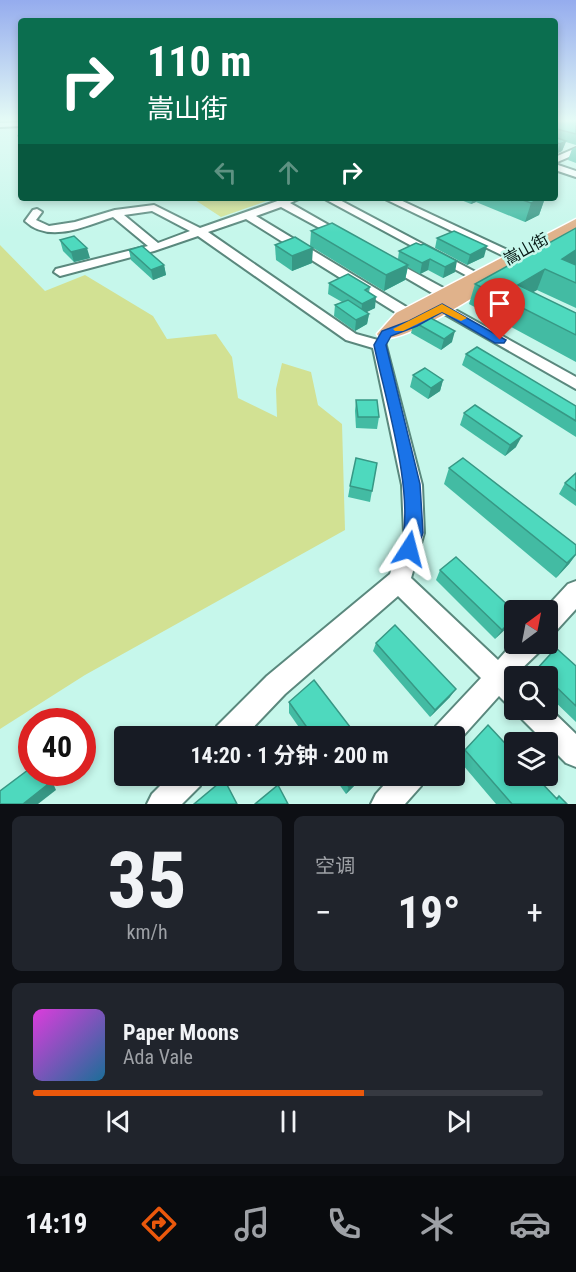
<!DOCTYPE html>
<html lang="zh">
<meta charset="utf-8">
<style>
:root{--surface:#171b24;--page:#20242c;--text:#f1f3f6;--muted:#9ea1a6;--line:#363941;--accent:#ea580c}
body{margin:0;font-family:"Roboto Condensed","Noto Sans SC",sans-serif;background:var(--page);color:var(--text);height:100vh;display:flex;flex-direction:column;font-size:22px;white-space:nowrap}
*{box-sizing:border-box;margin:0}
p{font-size:20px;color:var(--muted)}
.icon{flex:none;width:33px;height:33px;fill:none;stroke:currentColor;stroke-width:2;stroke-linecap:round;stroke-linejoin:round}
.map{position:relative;height:804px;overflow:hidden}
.drawer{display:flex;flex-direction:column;gap:12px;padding:12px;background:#0d0f14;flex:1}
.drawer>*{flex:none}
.hud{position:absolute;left:18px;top:18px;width:540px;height:183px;border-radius:6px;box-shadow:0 3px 9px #0003;background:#0b6e4f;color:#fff;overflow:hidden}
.needle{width:39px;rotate:32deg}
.controls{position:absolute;left:504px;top:600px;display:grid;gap:12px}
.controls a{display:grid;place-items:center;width:54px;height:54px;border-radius:6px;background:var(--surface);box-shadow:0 3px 9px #0003;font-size:30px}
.speed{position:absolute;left:18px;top:708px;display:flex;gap:12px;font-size:30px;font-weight:700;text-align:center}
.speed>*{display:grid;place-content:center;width:78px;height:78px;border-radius:50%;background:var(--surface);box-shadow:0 3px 9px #0003;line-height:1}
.speed .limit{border:9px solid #d22;background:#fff;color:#111}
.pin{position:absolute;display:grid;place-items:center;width:51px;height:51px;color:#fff;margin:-62px -26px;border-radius:50% 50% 50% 0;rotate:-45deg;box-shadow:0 0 6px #0007}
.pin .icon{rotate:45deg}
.me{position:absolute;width:66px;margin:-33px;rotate:9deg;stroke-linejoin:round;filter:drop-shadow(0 0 4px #0008)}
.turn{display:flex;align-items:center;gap:21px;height:126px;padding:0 30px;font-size:27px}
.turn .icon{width:78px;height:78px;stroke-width:2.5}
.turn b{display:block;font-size:42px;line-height:51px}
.lanes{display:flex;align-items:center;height:57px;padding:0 30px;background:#0003;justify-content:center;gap:30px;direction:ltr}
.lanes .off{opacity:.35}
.big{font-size:45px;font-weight:700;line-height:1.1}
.drawer .card{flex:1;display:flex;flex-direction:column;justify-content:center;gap:9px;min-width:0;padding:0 21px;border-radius:9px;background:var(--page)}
.drawer .dial{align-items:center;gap:0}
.dial b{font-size:78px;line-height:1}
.song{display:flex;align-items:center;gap:18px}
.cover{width:72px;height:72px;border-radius:9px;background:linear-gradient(135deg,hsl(300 70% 55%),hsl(200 70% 35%))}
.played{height:6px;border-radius:3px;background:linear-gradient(90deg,var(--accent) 65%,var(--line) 65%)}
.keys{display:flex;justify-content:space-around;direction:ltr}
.heat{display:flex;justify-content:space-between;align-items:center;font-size:33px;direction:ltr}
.drawer .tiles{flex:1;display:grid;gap:12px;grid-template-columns:1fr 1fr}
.card:last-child{grid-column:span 2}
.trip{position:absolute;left:114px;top:726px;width:351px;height:60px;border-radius:6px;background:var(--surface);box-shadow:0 3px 9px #0003;font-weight:700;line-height:60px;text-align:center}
.tabs{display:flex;height:96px;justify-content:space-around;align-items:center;background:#090b0e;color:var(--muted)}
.tabs .icon{width:42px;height:42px}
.tabs .on{color:var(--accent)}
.tabs b{font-size:27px;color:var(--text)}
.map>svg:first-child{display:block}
</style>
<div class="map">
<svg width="576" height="804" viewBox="0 0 576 804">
<rect width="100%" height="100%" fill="#c6f7eb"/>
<g fill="#d2e193">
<polygon points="192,198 275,198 221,217"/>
<polygon points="0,245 45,291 85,275 153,316 167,339 216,334 232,357 238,398 277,417 276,389 282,363 311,372 318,405 342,424 345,530 85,675 0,729"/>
</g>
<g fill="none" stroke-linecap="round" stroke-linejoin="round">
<defs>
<g id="minor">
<polygon points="21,122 21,126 0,127 0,123"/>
<polygon points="576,148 576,154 555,163 555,157"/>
<polygon points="555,164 576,171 576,177 555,170"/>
<path d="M 286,198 L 301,198 L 290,203 L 348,236 L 342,239 L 338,238 L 281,207 L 256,216 L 413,311 L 415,314 L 413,317 L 403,317 L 246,219 L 208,232 L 356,334 L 385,342 L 422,485 L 424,533 L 411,578 L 498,660 L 514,642 L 541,644 L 538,653 L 514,676 L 514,706 L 505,702 L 499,696 L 454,746 L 454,736 L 432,736 L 436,726 L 481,678 L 398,596 L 285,694 L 245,736 L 213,736 L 217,726 L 267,676 L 390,574 L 404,533 L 402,485 L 373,348 L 346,340 L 198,236 L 154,251 L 60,276 L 54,272 L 56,269 L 148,246 L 113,217 C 86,226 49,244 25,221 L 33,210 L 37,209 L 42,212 L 36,220 L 49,226 L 75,222 L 115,210 L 154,205 L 200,228 ZM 152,211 L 190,231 L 158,243 L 124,215 Z"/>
<polygon points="323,198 336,198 483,276 477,280 473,279"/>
<polygon points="383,198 396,198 520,256 514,260 510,259"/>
<polygon points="388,258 449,291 451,294 444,298 439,297 384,265 384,259"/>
<polygon points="432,297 576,377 576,389 427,304 425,301 427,298"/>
<polygon points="576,581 576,609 556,631 548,635 548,610 544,610 568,584"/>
<polygon points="548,707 576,734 576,767 566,763 522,719 518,710 548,710"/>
<polygon points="170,776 204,776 200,786 182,804 147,804 152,794"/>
<polygon points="392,776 425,776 421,786 405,804 371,804 376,794"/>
</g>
<path id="major" d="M 576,219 L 576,229 L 498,271 L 505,276 L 503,279 C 479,293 404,344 380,338 L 377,334 L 396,313 Z"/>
</defs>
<use href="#minor" stroke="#5a887d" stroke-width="4"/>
<use href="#major" stroke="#fff" stroke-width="3"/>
<use href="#minor" fill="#fff" fill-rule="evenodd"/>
<use href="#major" fill="#e0b28b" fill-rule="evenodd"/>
</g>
<g fill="#43bba3">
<polygon points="555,120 576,120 576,145 566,142 562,151 556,154 555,154"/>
<polygon points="21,134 21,142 20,142 17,135"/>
<polygon points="576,147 576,163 568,160 572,149"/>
<polygon points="456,198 545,198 539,215 525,222 476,202 471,204"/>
<polygon points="576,228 576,308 537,290 532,292 576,313 576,362 469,304 475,284"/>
<polygon points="311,231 398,259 399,251 416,243 455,272 443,278 428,270 420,274 408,267 405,280 384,291 310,246"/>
<polygon points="437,238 484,257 467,265 435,248"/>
<polygon points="60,240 90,258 74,262 63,251"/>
<polygon points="275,245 312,263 292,271 276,260"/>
<polygon points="129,250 164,265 166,275 153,280 131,260"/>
<polygon points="329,283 370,287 369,293 375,308 366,312 369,314 367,324 355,331 334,316 335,305 342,302 328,294"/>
<polygon points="414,322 452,342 441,350 411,333"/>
<polygon points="466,354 576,406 576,437 462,365"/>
<polygon points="413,375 443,380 440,391 428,399 410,387"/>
<polygon points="356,400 379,417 377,429 356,428 355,411"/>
<polygon points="464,413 516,447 505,456 460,425"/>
<polygon points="377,463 370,502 348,497 350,486"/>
<polygon points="449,468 576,545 576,555 569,564 556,578 444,484"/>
<polygon points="576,473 576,506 559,494 565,483"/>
<polygon points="440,570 514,611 514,619 495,639 436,580"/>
<polygon points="376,643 450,697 430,717 373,651"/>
<polygon points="556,648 576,666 576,722 548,695 548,676 529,676"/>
<polygon points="289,702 357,736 305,736 289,713"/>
<polygon points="488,725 555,798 559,796 567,804 496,804 457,758"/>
<polygon points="333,776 364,776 346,794"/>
</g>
<g fill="#379885">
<polygon points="566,141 562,151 556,154 560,144"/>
<polygon points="473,198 477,198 476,202 471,204"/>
<polygon points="542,198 545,198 539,215 525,222 531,203"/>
<polygon points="487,246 484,257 467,265 470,255"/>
<polygon points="87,248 90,258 74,262 71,252"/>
<polygon points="313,248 312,263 292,271 292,256"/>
<polygon points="576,250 576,265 562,259"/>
<polygon points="430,259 428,270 420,274 422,263"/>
<polygon points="457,261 455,272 443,278 445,267"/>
<polygon points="164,265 166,275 153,280 151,270"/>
<polygon points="408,265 405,280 384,291 386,275"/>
<polygon points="545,269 537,290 514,304 518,285"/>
<polygon points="376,297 375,308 361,315 362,304"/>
<polygon points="369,314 367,324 355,331 356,320"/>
<polygon points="455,331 452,342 441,350 444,339"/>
<polygon points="443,380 440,391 428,399 431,388"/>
<polygon points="522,436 516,447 505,456 510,445"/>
<polygon points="576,554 569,564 556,578 567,563"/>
<polygon points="514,618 511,624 495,639 502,630"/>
<polygon points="456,689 450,697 430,717 435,710"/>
<polygon points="42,772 48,772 56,790 38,804 23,804"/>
<polygon points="360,776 364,776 346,794 349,787"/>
</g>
<g fill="#4ed9be" stroke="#379885" stroke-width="1.5">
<polygon points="555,120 576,120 576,134 557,129 557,138 566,141 560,144 555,142"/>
<polygon points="517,198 542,198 531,203"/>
<polygon points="332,223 408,265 386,275 311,231"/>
<polygon points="576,228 576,250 562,259 576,265 576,283 545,269 518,285 576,313 576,335 475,284"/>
<polygon points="454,231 487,246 470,255 437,238"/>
<polygon points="74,236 87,248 71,252 60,240"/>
<polygon points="295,237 313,248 292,256 275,245"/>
<polygon points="416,243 421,245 424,244 457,261 445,267 430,259 422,263 399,251"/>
<polygon points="142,246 164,265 151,270 129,250"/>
<polygon points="348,274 370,287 365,290 376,297 362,304 329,283"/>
<polygon points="348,300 369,314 356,320 335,305"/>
<polygon points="427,316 455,331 444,339 414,322"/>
<polygon points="477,347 576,406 576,421 466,354"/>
<polygon points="425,368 443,380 431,388 413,375"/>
<polygon points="356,400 377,400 379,417 358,417"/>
<polygon points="475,405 522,436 510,445 464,413"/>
<polygon points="356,458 377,463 372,491 350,486"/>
<polygon points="463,458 576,545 576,554 567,563 449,468"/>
<polygon points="576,473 576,491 565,483"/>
<polygon points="456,557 514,611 514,618 502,630 440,570"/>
<polygon points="395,625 456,689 435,710 376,643"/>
<polygon points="556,648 576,666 576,706 548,679 548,676 545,676 537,669"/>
<polygon points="314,680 357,736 313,736 289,702"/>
<polygon points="488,725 514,753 514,776 535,776 557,799 559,796 567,804 512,804 465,750"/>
<polygon points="32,767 32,772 42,772 47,785 23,804 0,804 0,791"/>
<polygon points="341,776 360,776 349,787"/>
<polygon points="224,779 237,804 194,804"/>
<polygon points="278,785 288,804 255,804"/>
</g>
<linearGradient id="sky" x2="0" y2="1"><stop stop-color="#95acee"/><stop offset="0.52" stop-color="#e5fbf6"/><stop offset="1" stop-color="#e5fbf6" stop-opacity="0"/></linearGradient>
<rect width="576" height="232" fill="url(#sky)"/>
<path fill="#1a73e8" stroke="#114b97" stroke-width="1.5" d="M 442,304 L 506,340 L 504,343 L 495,343 L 442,312 L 417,326 L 391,336 L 386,345 L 420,484 L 423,533 L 415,555 L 409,557 L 403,555 L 400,549 C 417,500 385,398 374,345 L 382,331 L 409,321 Z"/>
<polygon fill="#f59e0b" points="442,304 467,318 461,321 442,312 403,331 395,331 393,329"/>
<g text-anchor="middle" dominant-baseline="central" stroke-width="5" stroke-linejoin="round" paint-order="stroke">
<g font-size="16" fill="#051713" stroke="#c6f7eb">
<text transform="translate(526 249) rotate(-29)">嵩山街</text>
</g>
</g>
</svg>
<div class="controls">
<a><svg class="needle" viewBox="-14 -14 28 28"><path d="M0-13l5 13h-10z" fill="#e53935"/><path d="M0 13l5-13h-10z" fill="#9ea1a6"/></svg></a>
<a><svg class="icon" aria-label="search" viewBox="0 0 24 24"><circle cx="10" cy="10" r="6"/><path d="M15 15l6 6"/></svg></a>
<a><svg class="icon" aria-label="layers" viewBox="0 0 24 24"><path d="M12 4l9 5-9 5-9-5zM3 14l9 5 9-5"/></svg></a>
</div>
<div class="speed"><div class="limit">40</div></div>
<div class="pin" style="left:500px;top:340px;background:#d93025"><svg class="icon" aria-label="arrive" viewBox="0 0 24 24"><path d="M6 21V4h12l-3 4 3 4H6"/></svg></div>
<svg class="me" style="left:409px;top:549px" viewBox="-20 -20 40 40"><path d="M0-17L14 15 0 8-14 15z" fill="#1a73e8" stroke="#fff" stroke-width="4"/></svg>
<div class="trip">14:20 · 1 分钟 · 200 m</div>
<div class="hud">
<div class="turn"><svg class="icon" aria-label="right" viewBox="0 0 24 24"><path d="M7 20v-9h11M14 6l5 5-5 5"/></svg><div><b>110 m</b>嵩山街</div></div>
<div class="lanes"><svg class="icon off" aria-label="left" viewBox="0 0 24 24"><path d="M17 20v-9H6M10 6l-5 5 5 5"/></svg><svg class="icon off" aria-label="ahead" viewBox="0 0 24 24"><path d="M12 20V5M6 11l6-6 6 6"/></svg><svg class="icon" aria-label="right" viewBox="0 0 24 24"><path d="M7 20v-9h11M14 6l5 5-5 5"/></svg></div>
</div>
</div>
<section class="drawer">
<div class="tiles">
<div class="card dial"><b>35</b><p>km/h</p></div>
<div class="card"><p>空调</p>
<div class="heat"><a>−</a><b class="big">19°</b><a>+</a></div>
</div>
<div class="card">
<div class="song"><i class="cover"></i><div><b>Paper Moons</b><p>Ada Vale</p></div></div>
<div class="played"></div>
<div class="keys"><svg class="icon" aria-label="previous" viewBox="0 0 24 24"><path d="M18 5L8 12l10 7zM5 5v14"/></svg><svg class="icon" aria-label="pause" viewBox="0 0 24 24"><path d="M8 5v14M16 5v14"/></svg><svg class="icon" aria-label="next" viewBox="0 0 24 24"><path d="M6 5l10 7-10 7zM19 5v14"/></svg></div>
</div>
</div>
</section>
<nav class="tabs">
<b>14:19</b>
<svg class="icon on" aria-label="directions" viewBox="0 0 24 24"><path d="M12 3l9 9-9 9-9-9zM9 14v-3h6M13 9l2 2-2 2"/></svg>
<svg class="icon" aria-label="music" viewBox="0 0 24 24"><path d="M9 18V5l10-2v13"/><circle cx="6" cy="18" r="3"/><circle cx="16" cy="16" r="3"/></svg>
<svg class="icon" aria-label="phone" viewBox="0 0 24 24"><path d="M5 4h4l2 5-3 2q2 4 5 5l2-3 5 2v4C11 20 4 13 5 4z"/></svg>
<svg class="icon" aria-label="climate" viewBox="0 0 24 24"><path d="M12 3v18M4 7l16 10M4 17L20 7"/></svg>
<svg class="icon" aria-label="car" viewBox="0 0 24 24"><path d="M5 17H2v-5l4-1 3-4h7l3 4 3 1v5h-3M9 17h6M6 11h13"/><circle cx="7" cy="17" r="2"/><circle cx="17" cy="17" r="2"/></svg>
</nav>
